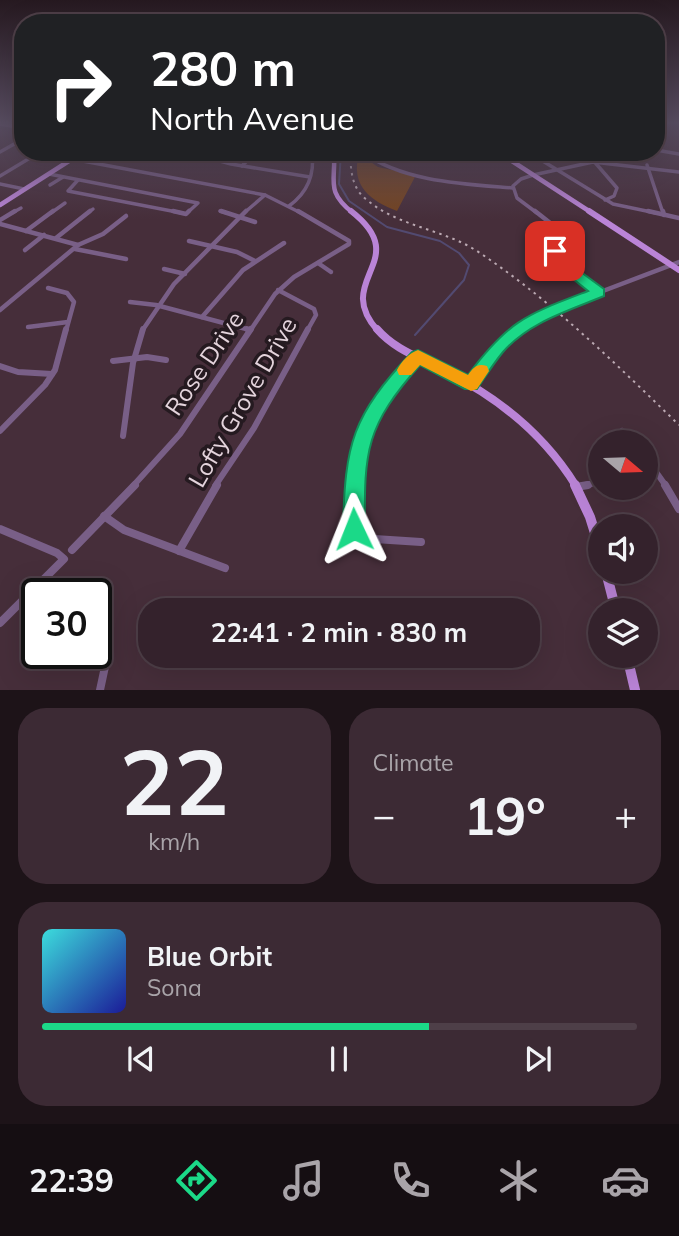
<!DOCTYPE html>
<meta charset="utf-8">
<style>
:root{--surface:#34222c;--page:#3c2a34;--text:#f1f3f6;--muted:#a9a4a9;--line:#4e3f48;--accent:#1bd988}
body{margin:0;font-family:Mulish,sans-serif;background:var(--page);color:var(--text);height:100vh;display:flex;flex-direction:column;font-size:26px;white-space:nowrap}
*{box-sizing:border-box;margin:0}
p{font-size:23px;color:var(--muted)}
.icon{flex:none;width:38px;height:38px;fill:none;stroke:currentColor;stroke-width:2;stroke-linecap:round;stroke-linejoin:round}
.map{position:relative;height:690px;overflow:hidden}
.side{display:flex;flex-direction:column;gap:18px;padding:18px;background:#1d1318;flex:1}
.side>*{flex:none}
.top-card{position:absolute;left:14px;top:14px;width:651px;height:147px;border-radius:28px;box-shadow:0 7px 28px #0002,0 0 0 2px var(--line);background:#202124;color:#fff;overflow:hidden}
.needle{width:46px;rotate:109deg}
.controls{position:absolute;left:588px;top:430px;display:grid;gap:14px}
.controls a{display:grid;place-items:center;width:70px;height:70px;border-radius:50%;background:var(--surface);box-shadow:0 7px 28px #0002,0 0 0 2px var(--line);font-size:35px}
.speed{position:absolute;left:21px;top:578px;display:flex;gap:14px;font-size:35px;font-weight:700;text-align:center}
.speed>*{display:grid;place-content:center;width:91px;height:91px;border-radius:50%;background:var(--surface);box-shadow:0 7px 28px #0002,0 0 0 2px var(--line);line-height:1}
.speed .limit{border:4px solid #111;border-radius:10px;background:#fff;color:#111}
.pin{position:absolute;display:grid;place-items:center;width:60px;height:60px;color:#fff;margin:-30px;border-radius:14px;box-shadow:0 4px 10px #0006}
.me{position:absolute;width:77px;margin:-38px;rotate:358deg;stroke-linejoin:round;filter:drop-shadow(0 0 5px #0008)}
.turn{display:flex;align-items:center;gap:24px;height:147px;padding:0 21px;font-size:32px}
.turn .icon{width:91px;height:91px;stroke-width:2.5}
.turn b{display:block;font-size:49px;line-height:60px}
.big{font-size:52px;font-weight:700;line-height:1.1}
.side .tile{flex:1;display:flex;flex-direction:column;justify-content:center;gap:10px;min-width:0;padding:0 24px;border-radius:28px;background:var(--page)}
.side .dial{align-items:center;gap:0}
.dial b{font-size:91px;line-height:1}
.song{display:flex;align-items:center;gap:21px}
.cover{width:84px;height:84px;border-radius:10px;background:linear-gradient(135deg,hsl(180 70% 55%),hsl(240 70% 35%))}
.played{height:7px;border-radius:4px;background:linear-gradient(90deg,var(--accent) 65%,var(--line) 65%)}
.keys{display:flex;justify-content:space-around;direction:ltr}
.heat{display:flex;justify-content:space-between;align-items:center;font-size:38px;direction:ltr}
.side .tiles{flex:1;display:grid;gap:18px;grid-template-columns:1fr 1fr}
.tile:last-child{grid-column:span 2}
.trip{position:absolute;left:138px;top:598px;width:402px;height:70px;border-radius:28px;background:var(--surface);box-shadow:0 7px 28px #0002,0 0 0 2px var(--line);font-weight:700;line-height:70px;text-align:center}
.menu{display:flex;height:112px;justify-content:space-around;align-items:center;background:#150e12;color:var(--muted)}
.menu .icon{width:49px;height:49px}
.menu .on{color:var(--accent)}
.menu b{font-size:32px;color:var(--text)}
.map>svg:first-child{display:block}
</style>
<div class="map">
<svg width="679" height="690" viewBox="0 0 679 690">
<rect width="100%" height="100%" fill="#462e3a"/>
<path fill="#734320" d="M 359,154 L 378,167 L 416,175 L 397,211 C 371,201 350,186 359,154 Z"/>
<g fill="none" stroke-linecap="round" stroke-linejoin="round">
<polyline stroke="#524a71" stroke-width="2" points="341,152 339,184 349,201 387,227 440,241 459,253 469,265 464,280 415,335"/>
<g stroke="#795f87" stroke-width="3.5">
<polyline points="661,123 662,129"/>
<polyline points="0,124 23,128"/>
<polyline points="656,150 679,154"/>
<polyline points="0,152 23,139"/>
<path d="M 362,152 C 404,182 463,184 513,188"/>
<polyline points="528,152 613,204 656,213"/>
<polyline points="586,152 617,188 614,196 605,200"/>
<polyline points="198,155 231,164 310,177"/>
<polyline points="72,159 265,195 301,213"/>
<polyline points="647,165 663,213"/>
<polyline points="242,166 255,152"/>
<polyline points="49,174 198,203 187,213"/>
<polyline points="0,176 40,152"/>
<polyline points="78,180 68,191 182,213"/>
<polyline points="0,184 24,189"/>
<polyline points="50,185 63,177"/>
<path d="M 289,206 C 307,193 315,175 312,152"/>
<polyline points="220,211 227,213"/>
<polyline points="12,213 21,208"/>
<polyline points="51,213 65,203"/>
<polyline points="88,213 93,209"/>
<polyline points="244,213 265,195"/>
<polyline points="537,213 517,198 513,186 521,179 533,175 593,162 679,172"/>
</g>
<g stroke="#795f87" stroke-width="4.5">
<polyline points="173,211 186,214 189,211"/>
<polyline points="221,211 255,222"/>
<polyline points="535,211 554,226 558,259 599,293"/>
<polyline points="648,211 679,218"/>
<polyline points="663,211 664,215"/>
<polyline points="0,220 15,211"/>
<polyline points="0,224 78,245 0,310"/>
<polyline points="26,231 53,211"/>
<polyline points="56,238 90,211"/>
<polyline points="189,241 237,252 255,261"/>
<polyline points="78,245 103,234 126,216"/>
<polyline points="75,249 126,259"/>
<polyline points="25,250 44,235"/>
<polyline points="318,263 331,272"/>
<polyline points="164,269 185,274"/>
<polyline points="48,288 67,293 74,302 66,331"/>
<polyline points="278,290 314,309 316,315 307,331"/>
<polyline points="130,302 156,305 250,330"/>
<polyline points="202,317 243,270 284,243"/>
<polyline points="28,327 68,322"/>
<polyline points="142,331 174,284 246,211"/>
<polyline points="250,331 275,294 294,277 349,244 349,241 298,211"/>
<polyline points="515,331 553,310 679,262"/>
</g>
<g stroke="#795f87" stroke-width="6">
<polyline points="247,329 250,330"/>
<polyline points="113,361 147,357 166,360"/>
<polyline points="0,366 18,372 52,374"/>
<polyline points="471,384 497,348 517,329"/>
<polyline points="0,431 45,385 55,370 66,329"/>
<polyline points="622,431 633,443"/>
<polyline points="123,436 133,363 143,329"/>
<polyline points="646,458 666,486"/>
<polyline points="133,486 180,434 251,329"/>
<polyline points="215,486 254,428 308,329"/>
<path d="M 354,486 C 355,434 384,395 417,357"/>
<polyline points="580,486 600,482"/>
</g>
<g stroke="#795f87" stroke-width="8">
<polyline points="354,485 353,520 359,538 421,542"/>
<polyline points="665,485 679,509"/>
<polyline points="576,487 588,485"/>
<polyline points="104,516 124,530 225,568"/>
<polyline points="0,529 57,553 64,559 0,623"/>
<polyline points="72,550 135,485"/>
<polyline points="179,551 217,485"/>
<polyline points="99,651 106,662 100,690"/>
</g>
<g stroke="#ba84d7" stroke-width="4.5">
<path d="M 334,152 C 336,181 325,191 353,213"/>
<polyline points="498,152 592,213"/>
<polyline points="0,205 83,152"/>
</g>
<g stroke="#ba84d7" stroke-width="6">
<path d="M 351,211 C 415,261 331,279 378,331"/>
<polyline points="589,211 679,270"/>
</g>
<path stroke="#ba84d7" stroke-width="8" d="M 377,329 C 395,350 421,358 445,371 C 499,398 544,434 576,486"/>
<g stroke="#ba84d7" stroke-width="10">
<polyline points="575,485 590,517 600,549"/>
<polyline points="606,572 616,611"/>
<polyline points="627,656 635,690"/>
</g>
<path stroke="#bba9b2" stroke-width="2" stroke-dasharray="2.5 4.5" stroke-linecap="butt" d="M 350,152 C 351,170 351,188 367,200 C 399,227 443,229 477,251 C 551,300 616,364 679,425"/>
</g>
<linearGradient id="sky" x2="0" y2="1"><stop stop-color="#261920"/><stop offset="0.56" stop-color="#574c60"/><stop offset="1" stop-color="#574c60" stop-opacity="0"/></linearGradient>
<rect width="679" height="219" fill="url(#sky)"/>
<path fill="#1bd988" stroke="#128d58" stroke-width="2" d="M 555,247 L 559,248 L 566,261 L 604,289 L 604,296 C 568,311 529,322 503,352 C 493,364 485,377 477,389 L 465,389 L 420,365 C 366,426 364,450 365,529 L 362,537 L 354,540 L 346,537 L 343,529 C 345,443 352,416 412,352 L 418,350 L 468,375 C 509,320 526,315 588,291 L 557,266 L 548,251 Z"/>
<path fill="#f59e0b" d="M 418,350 L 468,375 C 474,367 477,363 487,366 L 489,371 L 477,389 L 471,391 L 420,365 L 411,375 L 399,375 L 397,370 C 401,362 409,353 418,350 Z"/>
<g text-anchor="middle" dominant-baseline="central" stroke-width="7" stroke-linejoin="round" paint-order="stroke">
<g font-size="24" fill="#e4d4dc" stroke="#251a20">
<text transform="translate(204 363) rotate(-56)">Rose Drive</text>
<text transform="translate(242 402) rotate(-60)">Lofty Grove Drive</text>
</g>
</g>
</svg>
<div class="controls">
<a><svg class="needle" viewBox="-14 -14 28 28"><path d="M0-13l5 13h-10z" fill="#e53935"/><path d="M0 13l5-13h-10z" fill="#a9a4a9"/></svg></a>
<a><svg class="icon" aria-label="sound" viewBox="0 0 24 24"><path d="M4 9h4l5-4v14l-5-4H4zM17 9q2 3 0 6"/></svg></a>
<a><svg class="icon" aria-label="layers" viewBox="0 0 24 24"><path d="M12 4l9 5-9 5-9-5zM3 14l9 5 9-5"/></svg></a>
</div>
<div class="speed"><div class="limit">30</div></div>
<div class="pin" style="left:555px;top:251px;background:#d93025"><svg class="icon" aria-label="arrive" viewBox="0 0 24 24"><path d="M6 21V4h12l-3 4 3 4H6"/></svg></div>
<svg class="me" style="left:354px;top:529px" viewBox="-20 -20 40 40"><path d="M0-17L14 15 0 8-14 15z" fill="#1bd988" stroke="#fff" stroke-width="4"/></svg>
<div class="trip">22:41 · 2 min · 830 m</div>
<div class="top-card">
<div class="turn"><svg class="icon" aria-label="right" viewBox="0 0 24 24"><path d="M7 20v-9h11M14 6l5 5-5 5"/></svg><div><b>280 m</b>North Avenue</div></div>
</div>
</div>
<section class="side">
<div class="tiles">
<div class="tile dial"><b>22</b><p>km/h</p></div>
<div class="tile"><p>Climate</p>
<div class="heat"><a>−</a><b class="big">19°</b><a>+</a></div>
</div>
<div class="tile">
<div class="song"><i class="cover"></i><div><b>Blue Orbit</b><p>Sona</p></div></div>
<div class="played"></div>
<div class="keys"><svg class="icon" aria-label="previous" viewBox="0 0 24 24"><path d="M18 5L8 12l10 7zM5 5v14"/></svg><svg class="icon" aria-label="pause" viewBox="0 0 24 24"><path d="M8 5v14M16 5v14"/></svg><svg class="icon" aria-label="next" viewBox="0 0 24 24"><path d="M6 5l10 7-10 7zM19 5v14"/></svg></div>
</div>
</div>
</section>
<nav class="menu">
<b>22:39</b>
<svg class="icon on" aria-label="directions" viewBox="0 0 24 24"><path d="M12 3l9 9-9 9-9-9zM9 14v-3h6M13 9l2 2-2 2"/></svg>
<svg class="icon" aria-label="music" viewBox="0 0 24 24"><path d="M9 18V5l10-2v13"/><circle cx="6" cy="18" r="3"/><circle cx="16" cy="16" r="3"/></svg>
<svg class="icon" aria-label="phone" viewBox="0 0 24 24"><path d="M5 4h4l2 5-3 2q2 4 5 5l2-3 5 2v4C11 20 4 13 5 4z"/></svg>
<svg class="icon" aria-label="climate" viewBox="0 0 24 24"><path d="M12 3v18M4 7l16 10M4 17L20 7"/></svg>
<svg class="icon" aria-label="car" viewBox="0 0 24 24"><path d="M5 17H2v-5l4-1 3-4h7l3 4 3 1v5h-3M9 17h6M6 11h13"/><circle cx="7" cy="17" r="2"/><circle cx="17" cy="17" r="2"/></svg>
</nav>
